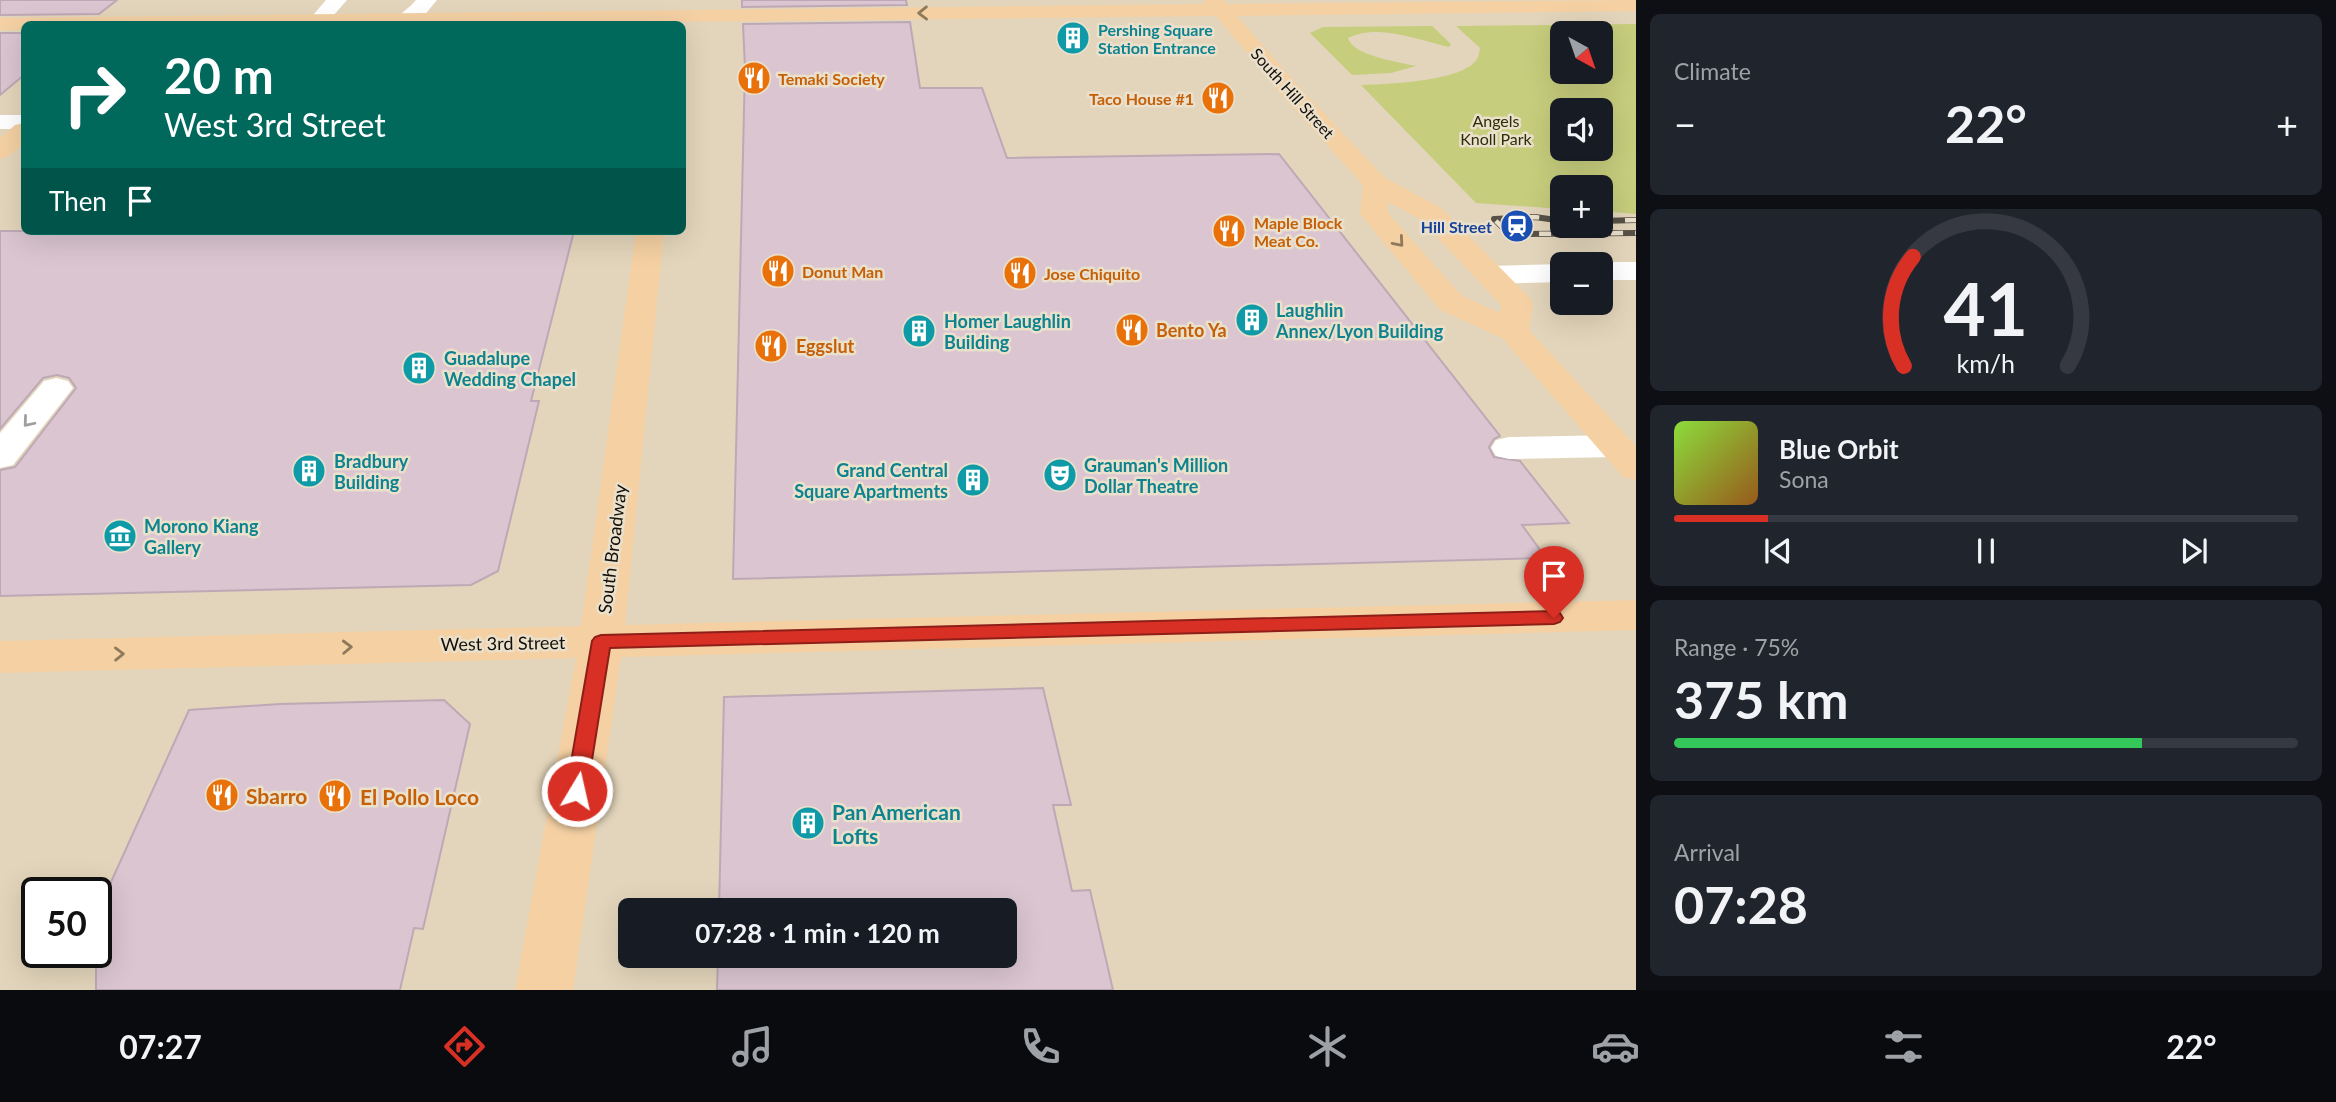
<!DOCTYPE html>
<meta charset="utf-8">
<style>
:root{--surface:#171b24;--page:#20242c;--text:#f1f3f6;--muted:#9ea1a6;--line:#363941;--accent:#d93025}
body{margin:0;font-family:Lato,sans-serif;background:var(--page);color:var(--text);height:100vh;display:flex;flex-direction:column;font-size:26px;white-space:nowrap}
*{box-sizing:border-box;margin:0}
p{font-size:23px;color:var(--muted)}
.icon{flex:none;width:38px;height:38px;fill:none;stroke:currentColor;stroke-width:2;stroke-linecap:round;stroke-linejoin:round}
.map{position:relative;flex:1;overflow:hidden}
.details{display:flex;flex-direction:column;gap:14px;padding:14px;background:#0d0f14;width:700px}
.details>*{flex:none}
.guide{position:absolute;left:21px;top:21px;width:665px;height:214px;border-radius:10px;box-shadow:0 7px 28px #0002;background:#00695c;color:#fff;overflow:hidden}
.needle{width:46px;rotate:140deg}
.fabs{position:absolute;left:1550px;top:21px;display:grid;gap:14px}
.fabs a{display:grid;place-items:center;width:63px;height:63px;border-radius:10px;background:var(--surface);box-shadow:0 7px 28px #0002;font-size:35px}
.speed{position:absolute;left:21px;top:877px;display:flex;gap:14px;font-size:35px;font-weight:700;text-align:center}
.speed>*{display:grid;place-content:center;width:91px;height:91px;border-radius:50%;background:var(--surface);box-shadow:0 7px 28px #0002;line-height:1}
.speed .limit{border:4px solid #111;border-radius:10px;background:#fff;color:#111}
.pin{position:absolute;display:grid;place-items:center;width:60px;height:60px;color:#fff;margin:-72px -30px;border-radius:50% 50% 50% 0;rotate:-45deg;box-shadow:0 0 7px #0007}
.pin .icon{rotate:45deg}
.me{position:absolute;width:77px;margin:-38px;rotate:9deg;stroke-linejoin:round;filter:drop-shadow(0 0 5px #0008)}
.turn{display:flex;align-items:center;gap:24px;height:147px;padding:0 28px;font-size:32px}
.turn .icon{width:91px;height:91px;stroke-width:2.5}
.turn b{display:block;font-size:49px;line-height:60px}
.then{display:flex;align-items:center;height:66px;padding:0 28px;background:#0003;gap:14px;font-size:26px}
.big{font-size:52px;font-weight:700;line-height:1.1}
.details .widget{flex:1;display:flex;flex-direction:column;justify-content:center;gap:10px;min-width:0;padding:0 24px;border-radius:10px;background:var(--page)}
.details .dial{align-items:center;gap:0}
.dial svg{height:182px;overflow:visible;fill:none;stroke:var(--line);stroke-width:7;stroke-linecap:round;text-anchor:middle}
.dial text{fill:var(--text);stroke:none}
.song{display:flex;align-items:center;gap:21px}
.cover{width:84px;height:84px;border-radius:10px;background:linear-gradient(135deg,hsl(90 70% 55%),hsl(30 70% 35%))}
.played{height:7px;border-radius:4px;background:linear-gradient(90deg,var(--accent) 15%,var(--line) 15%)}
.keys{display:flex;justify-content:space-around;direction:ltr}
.heat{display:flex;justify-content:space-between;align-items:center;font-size:38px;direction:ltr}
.charge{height:10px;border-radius:5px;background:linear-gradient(90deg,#34c759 75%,var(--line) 0)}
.trip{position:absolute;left:618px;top:898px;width:399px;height:70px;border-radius:10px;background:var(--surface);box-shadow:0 7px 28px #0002;font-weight:700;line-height:70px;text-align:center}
.tabs{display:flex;height:112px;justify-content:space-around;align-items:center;background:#090b0e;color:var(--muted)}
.tabs .icon{width:49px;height:49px}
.tabs .current{color:var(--accent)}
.tabs b{font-size:32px;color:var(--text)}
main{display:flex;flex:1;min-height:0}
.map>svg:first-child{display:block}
</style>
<main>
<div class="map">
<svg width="1636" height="990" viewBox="0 0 1636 990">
<rect width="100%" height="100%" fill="#eae0cc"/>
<path fill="#e3d5bb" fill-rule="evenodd" d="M 0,0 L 1636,0 L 1636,990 L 0,990 ZM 24,24 L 682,24 L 682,231 L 24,231 ZM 1563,33 L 1601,33 L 1601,72 L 1563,72 ZM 1563,110 L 1601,110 L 1601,149 L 1563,149 ZM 1563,187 L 1601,187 L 1601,226 L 1563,226 ZM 1563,264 L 1601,264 L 1601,303 L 1563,303 ZM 37,892 L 96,892 L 96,952 L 37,952 ZM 630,910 L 1004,910 L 1004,956 L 630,956 Z"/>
<g fill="#c6cd7c" fill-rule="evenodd">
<path d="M 1636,24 L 1636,214 L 1601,211 L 1601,187 L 1563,187 L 1563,209 L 1476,203 L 1361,85 C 1386,84 1463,82 1477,59 C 1479,56 1479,52 1480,48 L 1456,26 ZM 1563,33 L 1601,33 L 1601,72 L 1563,72 ZM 1563,110 L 1601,110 L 1601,149 L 1563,149 Z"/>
<path d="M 1432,26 L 1451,44 L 1449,47 C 1418,40 1379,23 1348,38 C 1353,56 1399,62 1416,66 L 1391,73 L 1352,75 L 1310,33 L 1323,27 Z"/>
</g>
<g fill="#dac5d0" stroke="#bda9b5" stroke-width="2">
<polygon points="0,0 117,0 99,14 0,15"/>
<polygon points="742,0 906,0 907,5 742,7"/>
<polygon points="910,22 920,88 982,88 1007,158 1279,154 1500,436 1494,439 1489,447 1494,457 1520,461 1569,523 1522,525 1546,558 733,579 745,68 743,24"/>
<polygon points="24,33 24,75 0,95 0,33"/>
<polygon points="0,231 574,231 531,401 539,401 498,571 471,585 0,596 0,470 15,467 76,388 69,378 57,375 43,378 0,429"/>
<polygon points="1043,688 1071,805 1053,805 1072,891 1090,890 1113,990 717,990 718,956 1004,956 1004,910 719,910 724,697"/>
<polygon points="444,700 470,724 423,929 414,928 400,990 96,990 96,915 189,710 280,704"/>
</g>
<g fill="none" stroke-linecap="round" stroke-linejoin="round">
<g fill="#fff" fill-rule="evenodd">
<polygon points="326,0 347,0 326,24 310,24 308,21"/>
<path d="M 416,0 L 437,0 L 418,23 L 390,24 C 393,19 410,8 416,0 Z"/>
<rect x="0" y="115" width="24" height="14"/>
<polygon points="1601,262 1636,262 1636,280 1601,280 1601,264 1592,264"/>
<polygon points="1563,264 1563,282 1490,284 1479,281 1475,275 1479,269 1490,266"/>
<polygon points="56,378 68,381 73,388 13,465 0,468 0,433 44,381"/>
<polygon points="1616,435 1629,438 1634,446 1629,454 1616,457 1509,459 1496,456 1491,448 1496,440 1509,437"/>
</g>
<g fill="#f4d0a3" fill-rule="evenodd">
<path d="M 1203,0 L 1224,0 L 1227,4 L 1636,0 L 1636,11 L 1237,16 L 1301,89 L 1385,178 L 1440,207 L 1528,296 L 1533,303 L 1529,330 L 1636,446 L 1636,480 L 1623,477 L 1502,338 L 1440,310 L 1360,214 L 1363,185 L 1285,99 L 1216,16 L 482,24 L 24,24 L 24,30 L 0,30 L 0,18 L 1206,4 ZM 1388,202 L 1420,219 L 1501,305 L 1500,313 L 1462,296 L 1388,213 Z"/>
<polygon points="24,123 24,143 9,156 0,159 0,138 15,125"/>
<polygon points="636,231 664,231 625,625 1636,600 1636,630 621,657 573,990 515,990 576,658 0,673 0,641 581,626"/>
</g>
<defs>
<g id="rail">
<polyline points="1563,221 1535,217 1494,219 1507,232 1517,234 1636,233"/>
<polyline points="1601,221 1636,220"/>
</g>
</defs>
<use href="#rail" stroke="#575147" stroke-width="6"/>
<use href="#rail" stroke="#eae0cc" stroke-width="4.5" stroke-dasharray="12" stroke-linecap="butt"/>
</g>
<defs><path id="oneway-chevron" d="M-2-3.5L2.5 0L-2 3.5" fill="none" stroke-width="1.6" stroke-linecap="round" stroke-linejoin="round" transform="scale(1.75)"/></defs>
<g stroke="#8e795d">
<use href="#oneway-chevron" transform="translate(923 13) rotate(179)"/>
<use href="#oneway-chevron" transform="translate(1399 242) rotate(49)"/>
<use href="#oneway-chevron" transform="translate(347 647) rotate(-2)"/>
<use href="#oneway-chevron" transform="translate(119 654) rotate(-1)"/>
</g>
<use stroke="#a09f9c" href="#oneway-chevron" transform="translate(28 422) rotate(130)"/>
<polygon fill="#d93025" stroke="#8d1f18" stroke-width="2" points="1554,611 1560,613 1563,618 1560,622 1554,624 610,648 587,791 584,797 577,799 569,797 566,791 592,641 595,637 601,635"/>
<defs>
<symbol id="building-disc" viewBox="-11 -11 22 22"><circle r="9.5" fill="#0f9aa8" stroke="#eae0cc"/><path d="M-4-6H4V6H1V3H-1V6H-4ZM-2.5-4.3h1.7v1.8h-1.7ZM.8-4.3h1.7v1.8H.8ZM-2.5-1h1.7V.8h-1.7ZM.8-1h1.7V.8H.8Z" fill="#fff"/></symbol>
<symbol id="restaurant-disc" viewBox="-11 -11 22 22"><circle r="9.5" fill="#e8710a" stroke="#eae0cc"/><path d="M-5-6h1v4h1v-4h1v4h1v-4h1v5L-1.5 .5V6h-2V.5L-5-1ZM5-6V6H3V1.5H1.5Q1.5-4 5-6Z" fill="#fff"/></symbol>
<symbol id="station-disc" viewBox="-11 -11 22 22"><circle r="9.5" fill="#1a4fb4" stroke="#eae0cc"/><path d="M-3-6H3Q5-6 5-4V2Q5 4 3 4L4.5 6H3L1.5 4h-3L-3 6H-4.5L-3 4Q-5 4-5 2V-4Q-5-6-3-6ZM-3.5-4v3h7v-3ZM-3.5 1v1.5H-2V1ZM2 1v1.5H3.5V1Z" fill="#fff"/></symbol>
<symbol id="theatre-disc" viewBox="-11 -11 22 22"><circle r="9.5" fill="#0f9aa8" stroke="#eae0cc"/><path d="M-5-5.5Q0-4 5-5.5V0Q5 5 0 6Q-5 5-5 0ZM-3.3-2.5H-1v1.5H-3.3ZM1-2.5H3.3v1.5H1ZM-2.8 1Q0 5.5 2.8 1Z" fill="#fff"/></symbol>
<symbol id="museum-disc" viewBox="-11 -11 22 22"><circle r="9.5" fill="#0f9aa8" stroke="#eae0cc"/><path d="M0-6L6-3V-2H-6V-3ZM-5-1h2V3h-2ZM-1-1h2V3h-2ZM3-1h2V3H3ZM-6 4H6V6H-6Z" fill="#fff"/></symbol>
</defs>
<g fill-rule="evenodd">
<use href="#building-disc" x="1054" y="19" width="38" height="38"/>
<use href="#restaurant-disc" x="735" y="59" width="38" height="38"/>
<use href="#restaurant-disc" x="1199" y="79" width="38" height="38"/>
<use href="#station-disc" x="1498" y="207" width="38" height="38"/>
<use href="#restaurant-disc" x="1210" y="212" width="38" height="38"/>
<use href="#restaurant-disc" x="759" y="252" width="38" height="38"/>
<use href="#restaurant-disc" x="1001" y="254" width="38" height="38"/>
<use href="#building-disc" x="1233" y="301" width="38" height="38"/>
<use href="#restaurant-disc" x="1113" y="311" width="38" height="38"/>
<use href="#building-disc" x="900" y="312" width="38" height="38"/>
<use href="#restaurant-disc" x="752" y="327" width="38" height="38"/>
<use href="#building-disc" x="400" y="349" width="38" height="38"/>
<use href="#building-disc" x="290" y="452" width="38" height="38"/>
<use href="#theatre-disc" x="1041" y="456" width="38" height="38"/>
<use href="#building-disc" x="954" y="461" width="38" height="38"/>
<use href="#museum-disc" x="101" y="517" width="38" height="38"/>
<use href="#restaurant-disc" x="203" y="776" width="38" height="38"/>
<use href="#restaurant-disc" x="316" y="777" width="38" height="38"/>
<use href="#building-disc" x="789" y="804" width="38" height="38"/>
</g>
<g text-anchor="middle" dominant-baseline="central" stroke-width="5" stroke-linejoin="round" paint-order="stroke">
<g font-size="16" font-weight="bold" fill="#0d838f" stroke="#eae0cc" text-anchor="start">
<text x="1098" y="29">Pershing Square<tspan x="1098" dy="18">Station Entrance</tspan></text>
</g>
<g font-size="16" font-weight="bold" fill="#c56008" stroke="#eae0cc" text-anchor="start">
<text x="778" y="78">Temaki Society</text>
<text x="1194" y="98" text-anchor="end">Taco House #1</text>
<text x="1254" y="222">Maple Block<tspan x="1254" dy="18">Meat Co.</tspan></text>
<text x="802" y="271">Donut Man</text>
<text x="1044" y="273">Jose Chiquito</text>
</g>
<g font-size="16" fill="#120e08" stroke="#eae0cc">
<text transform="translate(1293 93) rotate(48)">South Hill Street</text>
</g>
<g font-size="16" fill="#2c2e08" stroke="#eae0cc">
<text x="1496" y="120">Angels<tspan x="1496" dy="18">Knoll Park</tspan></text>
</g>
<g font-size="16" font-weight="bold" fill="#164399" stroke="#eae0cc" text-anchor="end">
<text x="1492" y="226">Hill Street</text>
</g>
<g font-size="18" font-weight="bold" fill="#0d838f" stroke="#eae0cc" text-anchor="start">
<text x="1276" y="310">Laughlin<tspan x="1276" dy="21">Annex/Lyon Building</tspan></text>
<text x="944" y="321">Homer Laughlin<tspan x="944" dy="21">Building</tspan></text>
<text x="444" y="358">Guadalupe<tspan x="444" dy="21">Wedding Chapel</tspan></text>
<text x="334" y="461">Bradbury<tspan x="334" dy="21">Building</tspan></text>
<text x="1084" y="465">Grauman's Million<tspan x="1084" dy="21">Dollar Theatre</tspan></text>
<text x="948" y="470" text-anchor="end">Grand Central<tspan x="948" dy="21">Square Apartments</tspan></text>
<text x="144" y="526">Morono Kiang<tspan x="144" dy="21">Gallery</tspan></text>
</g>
<g font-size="18" font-weight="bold" fill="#c56008" stroke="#eae0cc" text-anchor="start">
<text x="1156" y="330">Bento Ya</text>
<text x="796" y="346">Eggslut</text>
</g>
<g font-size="18" fill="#120e08" stroke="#eae0cc">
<text transform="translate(612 549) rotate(-83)">South Broadway</text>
<text transform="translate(503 643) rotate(-1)">West 3rd Street</text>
</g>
<g font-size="21" font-weight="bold" fill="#c56008" stroke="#eae0cc" text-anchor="start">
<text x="246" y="795">Sbarro</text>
<text x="360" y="796">El Pollo Loco</text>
</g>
<g font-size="21" font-weight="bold" fill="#0d838f" stroke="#eae0cc" text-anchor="start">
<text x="832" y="811">Pan American<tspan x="832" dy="24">Lofts</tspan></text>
</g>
</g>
</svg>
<div class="fabs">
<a><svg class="needle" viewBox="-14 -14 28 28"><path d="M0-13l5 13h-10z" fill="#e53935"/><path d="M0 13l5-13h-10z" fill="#9ea1a6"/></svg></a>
<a><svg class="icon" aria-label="sound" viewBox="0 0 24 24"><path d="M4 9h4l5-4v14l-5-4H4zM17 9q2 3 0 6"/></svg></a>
<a>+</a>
<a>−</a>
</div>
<div class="speed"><div class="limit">50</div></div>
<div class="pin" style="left:1554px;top:618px;background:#d93025"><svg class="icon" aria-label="arrive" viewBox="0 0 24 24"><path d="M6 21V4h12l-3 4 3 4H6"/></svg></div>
<svg class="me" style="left:577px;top:791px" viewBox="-20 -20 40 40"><circle r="17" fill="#d93025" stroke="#fff" stroke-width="3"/><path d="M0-11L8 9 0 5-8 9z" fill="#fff"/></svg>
<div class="trip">07:28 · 1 min · 120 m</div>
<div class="guide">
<div class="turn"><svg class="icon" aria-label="right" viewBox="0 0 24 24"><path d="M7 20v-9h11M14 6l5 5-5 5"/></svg><div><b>20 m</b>West 3rd Street</div></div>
<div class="then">Then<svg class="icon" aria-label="arrive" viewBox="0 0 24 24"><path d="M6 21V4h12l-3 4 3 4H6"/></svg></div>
</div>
</div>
<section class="details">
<div class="widget"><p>Climate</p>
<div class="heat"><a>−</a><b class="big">22°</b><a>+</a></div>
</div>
<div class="widget dial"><svg viewBox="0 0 100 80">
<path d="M14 69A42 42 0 1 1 86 69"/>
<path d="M14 69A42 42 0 0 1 18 21" stroke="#d93025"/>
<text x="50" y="56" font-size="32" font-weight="700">41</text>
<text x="50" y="72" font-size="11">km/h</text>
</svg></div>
<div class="widget">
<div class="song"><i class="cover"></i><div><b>Blue Orbit</b><p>Sona</p></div></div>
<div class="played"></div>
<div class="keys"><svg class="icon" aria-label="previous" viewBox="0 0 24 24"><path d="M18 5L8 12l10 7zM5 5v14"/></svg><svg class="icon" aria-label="pause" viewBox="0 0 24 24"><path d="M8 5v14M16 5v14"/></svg><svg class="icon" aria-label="next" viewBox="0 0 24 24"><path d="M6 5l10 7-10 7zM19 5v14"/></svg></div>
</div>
<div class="widget"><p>Range · 75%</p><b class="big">375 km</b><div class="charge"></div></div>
<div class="widget"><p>Arrival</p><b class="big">07:28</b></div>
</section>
</main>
<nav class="tabs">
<b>07:27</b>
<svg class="icon current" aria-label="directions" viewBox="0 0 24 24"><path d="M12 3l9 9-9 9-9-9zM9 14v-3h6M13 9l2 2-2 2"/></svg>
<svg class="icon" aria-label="music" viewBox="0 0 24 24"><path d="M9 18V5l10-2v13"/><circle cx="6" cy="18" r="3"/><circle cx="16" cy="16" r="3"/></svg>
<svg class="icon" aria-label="phone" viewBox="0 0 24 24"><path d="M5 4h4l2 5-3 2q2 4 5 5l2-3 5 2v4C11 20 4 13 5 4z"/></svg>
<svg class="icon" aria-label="climate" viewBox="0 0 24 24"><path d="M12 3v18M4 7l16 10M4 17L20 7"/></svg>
<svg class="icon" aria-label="car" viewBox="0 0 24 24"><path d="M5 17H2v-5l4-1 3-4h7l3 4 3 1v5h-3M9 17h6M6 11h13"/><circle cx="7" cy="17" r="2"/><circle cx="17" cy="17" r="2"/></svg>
<svg class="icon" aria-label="filters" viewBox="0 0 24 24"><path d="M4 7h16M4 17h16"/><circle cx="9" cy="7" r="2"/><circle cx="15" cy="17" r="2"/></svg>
<b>22°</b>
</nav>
